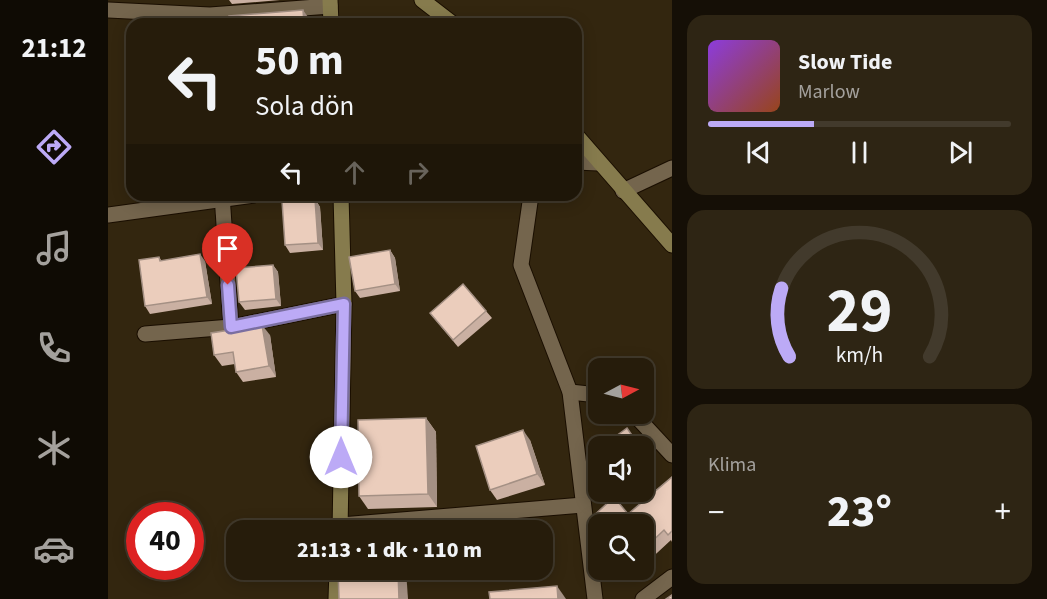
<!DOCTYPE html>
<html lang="tr">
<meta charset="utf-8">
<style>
:root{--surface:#261c0b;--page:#2e2514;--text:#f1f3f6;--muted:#a4a19d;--line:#423a2c;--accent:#bcaaf6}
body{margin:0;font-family:"Source Sans 3",sans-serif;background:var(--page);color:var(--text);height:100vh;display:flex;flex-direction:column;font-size:22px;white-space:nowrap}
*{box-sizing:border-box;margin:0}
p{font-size:20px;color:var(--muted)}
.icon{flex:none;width:33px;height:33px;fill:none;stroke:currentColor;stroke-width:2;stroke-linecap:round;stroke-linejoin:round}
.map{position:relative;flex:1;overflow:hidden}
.sheet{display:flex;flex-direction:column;gap:15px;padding:15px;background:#150f06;width:375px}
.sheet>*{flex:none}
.guide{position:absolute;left:18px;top:18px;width:456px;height:183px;border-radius:18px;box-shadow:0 3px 15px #0003,0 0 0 2px var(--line);background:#261c0b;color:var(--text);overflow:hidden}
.needle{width:39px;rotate:83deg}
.fabs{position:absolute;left:480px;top:358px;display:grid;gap:12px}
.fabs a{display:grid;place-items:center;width:66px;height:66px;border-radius:12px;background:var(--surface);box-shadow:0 3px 15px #0003,0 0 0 2px var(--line);font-size:30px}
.speed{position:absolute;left:18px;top:502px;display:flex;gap:12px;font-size:30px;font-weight:700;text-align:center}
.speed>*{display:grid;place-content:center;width:78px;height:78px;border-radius:50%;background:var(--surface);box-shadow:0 3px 15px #0003,0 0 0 2px var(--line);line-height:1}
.speed .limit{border:9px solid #d22;background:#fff;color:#111}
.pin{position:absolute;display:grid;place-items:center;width:51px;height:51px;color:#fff;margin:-62px -26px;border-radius:50% 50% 50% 0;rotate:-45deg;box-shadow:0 0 6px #0007}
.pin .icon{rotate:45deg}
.me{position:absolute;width:66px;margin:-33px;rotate:0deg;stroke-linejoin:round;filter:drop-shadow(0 0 4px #0008)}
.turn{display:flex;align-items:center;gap:21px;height:126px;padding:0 30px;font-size:27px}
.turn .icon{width:78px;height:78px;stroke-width:2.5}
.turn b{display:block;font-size:42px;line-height:51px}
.lanes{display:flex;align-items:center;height:57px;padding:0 30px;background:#0003;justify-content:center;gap:30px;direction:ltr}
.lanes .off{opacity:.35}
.big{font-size:45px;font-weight:800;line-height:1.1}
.sheet .tile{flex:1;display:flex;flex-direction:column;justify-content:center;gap:9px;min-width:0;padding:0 21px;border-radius:18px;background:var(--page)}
.sheet .dial{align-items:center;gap:0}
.dial svg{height:156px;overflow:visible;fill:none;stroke:var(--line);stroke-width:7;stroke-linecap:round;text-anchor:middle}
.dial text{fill:var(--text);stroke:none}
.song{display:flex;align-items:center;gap:18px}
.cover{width:72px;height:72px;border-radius:9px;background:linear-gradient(135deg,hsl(270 70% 55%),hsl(20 70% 35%))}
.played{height:6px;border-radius:3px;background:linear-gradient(90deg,var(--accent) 35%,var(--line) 35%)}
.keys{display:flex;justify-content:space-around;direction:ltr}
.heat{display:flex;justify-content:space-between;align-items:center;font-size:33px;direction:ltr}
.trip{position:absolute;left:118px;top:520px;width:327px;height:60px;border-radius:18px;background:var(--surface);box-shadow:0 3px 15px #0003,0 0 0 2px var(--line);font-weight:800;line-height:60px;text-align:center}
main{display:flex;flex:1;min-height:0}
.menu{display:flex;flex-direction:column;width:108px;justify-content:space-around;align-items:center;background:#0f0b04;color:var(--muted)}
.menu .icon{width:42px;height:42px}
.menu .current{color:var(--accent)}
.menu b{font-size:27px;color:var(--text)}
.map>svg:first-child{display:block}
</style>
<main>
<nav class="menu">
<b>21:12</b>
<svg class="icon current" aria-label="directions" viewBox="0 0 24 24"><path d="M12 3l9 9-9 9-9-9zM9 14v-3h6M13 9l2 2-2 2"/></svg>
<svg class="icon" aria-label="music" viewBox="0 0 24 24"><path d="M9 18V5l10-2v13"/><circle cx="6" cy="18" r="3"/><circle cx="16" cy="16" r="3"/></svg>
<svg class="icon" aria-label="phone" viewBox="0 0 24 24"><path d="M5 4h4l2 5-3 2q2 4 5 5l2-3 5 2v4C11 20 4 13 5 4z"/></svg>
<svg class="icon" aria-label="climate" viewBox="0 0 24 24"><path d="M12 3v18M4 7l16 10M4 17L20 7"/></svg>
<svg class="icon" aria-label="car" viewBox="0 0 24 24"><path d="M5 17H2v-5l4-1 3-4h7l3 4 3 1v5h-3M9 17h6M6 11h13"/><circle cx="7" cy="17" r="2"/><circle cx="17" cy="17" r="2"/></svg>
</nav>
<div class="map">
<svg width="564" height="599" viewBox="0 0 564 599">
<rect width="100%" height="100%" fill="#33260f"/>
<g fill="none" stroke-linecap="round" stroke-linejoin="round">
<defs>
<g id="street">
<polyline points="0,10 102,15 222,6"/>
<polyline points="468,162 490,163"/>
<polyline points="515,191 564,168"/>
<polyline points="114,195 123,327"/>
<polyline points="423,195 413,265 462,392 487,599"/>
<polyline points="0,215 146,195"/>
<polyline points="37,334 123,327 236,304"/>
<polyline points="462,392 490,395"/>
<polyline points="526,414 564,455"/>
<polyline points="233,525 475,505"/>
<polyline points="535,599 564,577"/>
</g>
<g id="secondary">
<polyline points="222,0 223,24"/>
<polyline points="314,0 345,24"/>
<polyline points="468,135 564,245"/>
<polyline points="232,531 236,304 233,195"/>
<polyline points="228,599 229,570"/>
</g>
</defs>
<use href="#street" stroke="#1a0e00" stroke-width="17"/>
<use href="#secondary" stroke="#1a0e00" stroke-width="17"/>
<use href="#street" stroke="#74654d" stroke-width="15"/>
<use href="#secondary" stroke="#867b4d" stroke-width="15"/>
</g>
<g fill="#cab0a2">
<polygon points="121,0 172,0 124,4"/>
<polygon points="207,199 212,207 215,250 182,253 177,245"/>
<polygon points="282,250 287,258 292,291 252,298 247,291"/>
<polygon points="51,257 53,260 97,261 104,304 42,314 37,306"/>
<polygon points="165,265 170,272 173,306 137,310 131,302"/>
<polygon points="378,311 384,318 350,347 322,313"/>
<polygon points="162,335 168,377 135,382 128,372 127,364 114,366 106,355"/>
<polygon points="318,418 328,432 329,507 260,509 251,496"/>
<polygon points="422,440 437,485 389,500 382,490"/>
<polygon points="536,451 546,467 536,475"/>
<polygon points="564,477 564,542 563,540 536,565 536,525 490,525 490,531 482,519 520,514"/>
<polygon points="505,570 530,570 516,582"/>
</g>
<g fill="#a49084">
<polygon points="195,10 200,17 201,24 196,24"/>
<polygon points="207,199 212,207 215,250 210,243"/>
<polygon points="282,250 287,258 292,291 287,284"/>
<polygon points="92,254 97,261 104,304 99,297"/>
<polygon points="165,265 170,272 173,306 168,299"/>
<polygon points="154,325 162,335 168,377 161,366"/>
<polygon points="318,418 328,432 329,507 320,494"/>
<polygon points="415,430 422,440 437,485 429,474"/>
<polygon points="290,570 298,570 300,599 291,599"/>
<polygon points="449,586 458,599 450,599"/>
</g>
<g fill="#ebcdbc" stroke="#a49084" stroke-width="1.5">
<polygon points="195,10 196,24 110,24 122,22 121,16"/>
<polygon points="207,199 210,243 177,245 174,201"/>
<polygon points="282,250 287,284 247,291 241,257"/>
<polygon points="92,254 99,297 37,306 31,260 51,257 52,261"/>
<polygon points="165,265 168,299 131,302 128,268"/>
<polygon points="355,284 378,311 345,340 322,313"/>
<polygon points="154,325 161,366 128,372 125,352 106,355 103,333"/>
<polygon points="318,418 320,494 251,496 250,420"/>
<polygon points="519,428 532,447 493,447"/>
<polygon points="415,430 429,474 382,490 368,446"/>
<polygon points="536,451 541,460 536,464"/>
<polygon points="564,477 564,531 560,535 556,530 536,549 536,525 490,525 490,530 482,519 506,497 520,514"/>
<polygon points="230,570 290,570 291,599 231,599"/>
<polygon points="449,586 450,599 382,599 381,592"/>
<polygon points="564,595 564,599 558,599"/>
</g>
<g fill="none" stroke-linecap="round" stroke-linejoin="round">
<defs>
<polyline id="route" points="120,285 123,327 236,304 233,457"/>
</defs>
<use href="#route" stroke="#7a6ea0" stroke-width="15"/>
<use href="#route" stroke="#bcaaf6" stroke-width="10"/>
</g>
</svg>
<div class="fabs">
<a><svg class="needle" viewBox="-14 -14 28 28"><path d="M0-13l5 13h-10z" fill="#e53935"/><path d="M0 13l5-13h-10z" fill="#a4a19d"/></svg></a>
<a><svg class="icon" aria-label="sound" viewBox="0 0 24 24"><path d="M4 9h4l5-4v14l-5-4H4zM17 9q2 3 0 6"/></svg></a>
<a><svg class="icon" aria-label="search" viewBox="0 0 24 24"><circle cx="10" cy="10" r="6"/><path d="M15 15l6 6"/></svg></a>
</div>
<div class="speed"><div class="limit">40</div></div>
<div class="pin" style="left:120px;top:285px;background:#d93025"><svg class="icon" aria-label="arrive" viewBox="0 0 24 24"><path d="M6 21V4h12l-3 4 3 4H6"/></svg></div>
<svg class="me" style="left:233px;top:457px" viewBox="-20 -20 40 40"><circle r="19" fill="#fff"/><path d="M0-13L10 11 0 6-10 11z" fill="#bcaaf6"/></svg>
<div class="trip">21:13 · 1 dk · 110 m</div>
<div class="guide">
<div class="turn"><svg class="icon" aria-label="left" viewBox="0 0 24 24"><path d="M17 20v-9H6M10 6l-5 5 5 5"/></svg><div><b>50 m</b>Sola dön</div></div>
<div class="lanes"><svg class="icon" aria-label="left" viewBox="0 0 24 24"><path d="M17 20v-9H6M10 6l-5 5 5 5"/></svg><svg class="icon off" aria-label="ahead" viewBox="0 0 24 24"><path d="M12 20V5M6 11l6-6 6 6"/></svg><svg class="icon off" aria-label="right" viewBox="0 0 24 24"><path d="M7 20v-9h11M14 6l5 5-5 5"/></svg></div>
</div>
</div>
<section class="sheet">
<div class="tile">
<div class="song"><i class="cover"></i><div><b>Slow Tide</b><p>Marlow</p></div></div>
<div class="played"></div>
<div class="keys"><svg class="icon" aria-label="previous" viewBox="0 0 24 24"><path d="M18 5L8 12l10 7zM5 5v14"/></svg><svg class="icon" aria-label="pause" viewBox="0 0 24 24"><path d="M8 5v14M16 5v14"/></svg><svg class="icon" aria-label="next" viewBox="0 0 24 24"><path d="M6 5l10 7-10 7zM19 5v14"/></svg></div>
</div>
<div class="tile dial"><svg viewBox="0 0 100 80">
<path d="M14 69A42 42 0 1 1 86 69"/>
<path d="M14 69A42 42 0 0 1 10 34" stroke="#bcaaf6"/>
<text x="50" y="56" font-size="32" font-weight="700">29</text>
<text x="50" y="72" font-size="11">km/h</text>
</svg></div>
<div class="tile"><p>Klima</p>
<div class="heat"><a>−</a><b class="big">23°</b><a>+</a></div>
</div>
</section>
</main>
